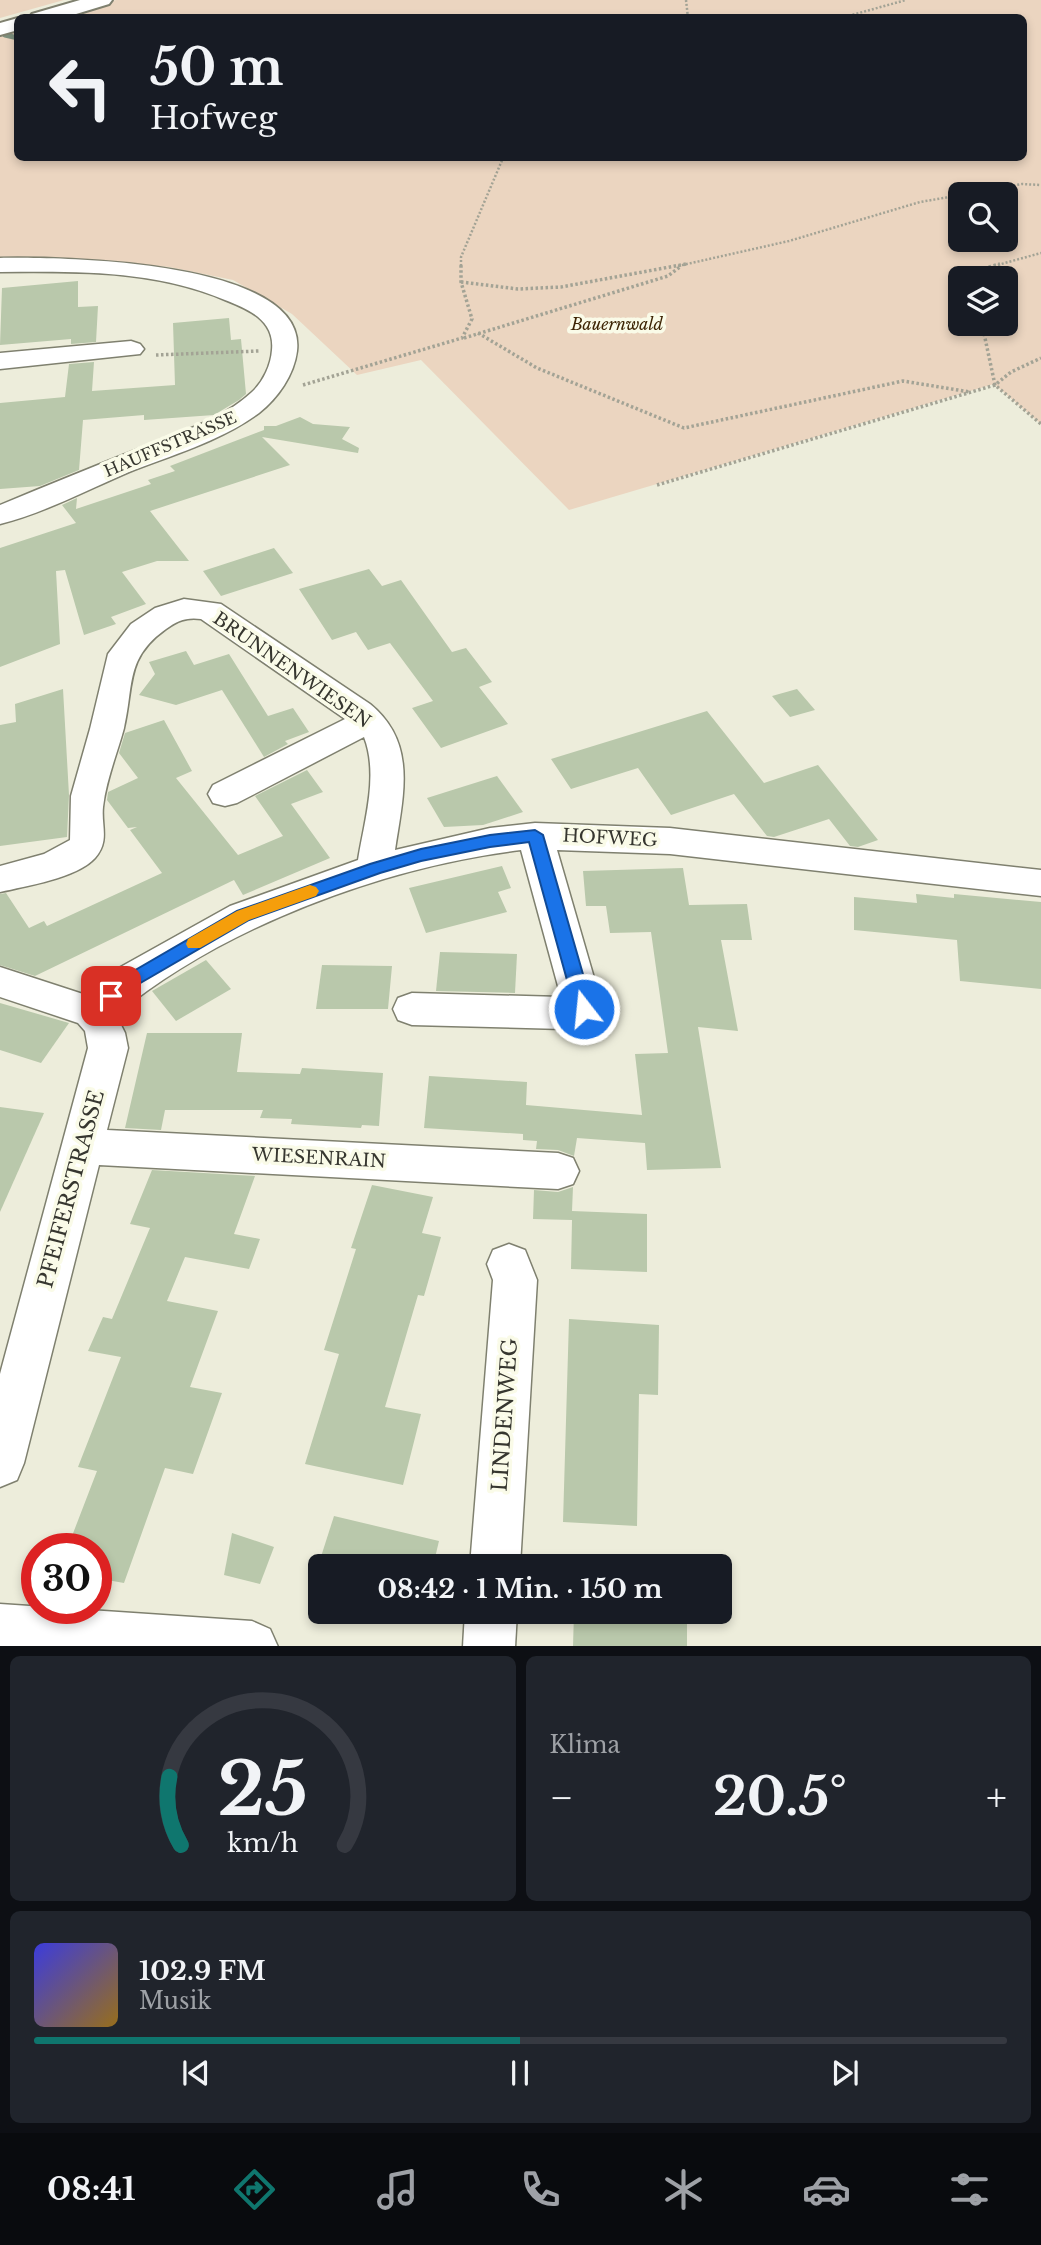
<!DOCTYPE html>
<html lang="de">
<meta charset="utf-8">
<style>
:root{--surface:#171b24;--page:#20242c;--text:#f1f3f6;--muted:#9ea1a6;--line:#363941;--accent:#0f766e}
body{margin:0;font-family:"Libre Baskerville",serif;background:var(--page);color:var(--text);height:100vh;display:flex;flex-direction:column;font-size:26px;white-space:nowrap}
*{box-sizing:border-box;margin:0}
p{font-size:23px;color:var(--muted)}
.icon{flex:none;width:38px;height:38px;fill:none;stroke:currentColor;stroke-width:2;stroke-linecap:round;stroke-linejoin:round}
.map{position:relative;height:1646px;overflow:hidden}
.side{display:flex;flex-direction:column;gap:10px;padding:10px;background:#0d0f14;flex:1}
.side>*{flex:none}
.hud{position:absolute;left:14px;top:14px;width:1013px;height:147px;border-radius:10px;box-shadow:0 4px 10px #0003;background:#171b24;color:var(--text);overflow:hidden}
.fabs{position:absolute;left:948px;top:182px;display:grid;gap:14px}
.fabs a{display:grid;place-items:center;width:70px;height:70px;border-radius:10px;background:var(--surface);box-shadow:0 4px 10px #0003;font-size:35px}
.speed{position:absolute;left:21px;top:1533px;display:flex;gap:14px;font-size:35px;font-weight:700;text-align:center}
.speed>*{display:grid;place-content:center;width:91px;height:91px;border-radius:50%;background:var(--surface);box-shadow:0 4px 10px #0003;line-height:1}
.speed .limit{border:10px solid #d22;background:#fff;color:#111}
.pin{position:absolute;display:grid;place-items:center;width:60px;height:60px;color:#fff;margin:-30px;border-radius:14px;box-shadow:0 4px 10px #0006}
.me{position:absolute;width:77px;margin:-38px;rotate:344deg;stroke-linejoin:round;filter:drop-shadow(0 0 5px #0008)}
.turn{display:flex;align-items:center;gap:24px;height:147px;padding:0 21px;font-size:32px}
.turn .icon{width:91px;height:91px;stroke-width:2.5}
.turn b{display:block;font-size:49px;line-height:60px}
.big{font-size:52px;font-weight:700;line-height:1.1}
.side .card{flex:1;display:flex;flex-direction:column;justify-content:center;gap:10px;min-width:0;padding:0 24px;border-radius:10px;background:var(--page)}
.side .dial{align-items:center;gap:0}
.dial svg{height:182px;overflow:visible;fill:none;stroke:var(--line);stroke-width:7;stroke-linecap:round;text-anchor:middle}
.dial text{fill:var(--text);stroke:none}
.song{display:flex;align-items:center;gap:21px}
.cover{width:84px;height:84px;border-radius:10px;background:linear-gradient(135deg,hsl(240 70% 55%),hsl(40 70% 35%))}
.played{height:7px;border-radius:4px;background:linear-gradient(90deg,var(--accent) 50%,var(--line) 50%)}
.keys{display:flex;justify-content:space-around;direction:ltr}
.heat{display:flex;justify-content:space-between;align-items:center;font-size:38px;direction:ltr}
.side .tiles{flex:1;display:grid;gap:10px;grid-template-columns:1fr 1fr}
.card:last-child{grid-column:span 2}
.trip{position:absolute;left:308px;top:1554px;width:424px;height:70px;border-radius:10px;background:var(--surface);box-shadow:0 4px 10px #0003;font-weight:700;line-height:70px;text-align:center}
.menu{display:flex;height:112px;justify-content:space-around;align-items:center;background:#090b0e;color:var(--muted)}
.menu .icon{width:49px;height:49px}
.menu .current{color:var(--accent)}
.menu b{font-size:32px;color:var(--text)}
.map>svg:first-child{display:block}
</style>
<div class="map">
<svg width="1041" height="1647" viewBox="0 0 1041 1647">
<rect width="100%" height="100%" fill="#ededdb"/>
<g fill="#ebd5c0" fill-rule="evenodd">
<polygon points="0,0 64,0 0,18"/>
<path d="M 116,0 L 1041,0 L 1041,424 L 994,384 L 569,510 L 421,360 L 357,375 L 292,314 L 233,280 L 169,267 L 102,261 L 0,261 L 0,33 L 17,28 L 18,158 L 1024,158 L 1024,18 L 51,17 ZM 961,194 L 1006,194 L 1006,240 L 961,240 ZM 961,278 L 1006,278 L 1006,324 L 961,324 Z"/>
</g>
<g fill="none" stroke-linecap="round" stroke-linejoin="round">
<polyline stroke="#7d907e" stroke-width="5" points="5,35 18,38"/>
</g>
<g fill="#b9c8ab">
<polygon points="78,281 78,307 98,306 96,342 71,344 71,339 0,345 2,288"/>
<polygon points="229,318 231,340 241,339 246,394 239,400 214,415 144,420 144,415 83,420 79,470 40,486 0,489 0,403 65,397 69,364 94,362 92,391 175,385 173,323"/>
<polygon points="300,417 313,424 350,427 342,439 359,448 358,453 262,437 290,465 150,511 189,561 157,561 122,572 146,604 111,617 116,624 84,635 65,570 56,571 60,644 0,667 0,548 76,523 62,505 77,498 76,509 151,484 148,480 175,471 170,466 264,430 264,426 276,426"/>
<polygon points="274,548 293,573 221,596 203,571"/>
<polygon points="369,569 382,586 401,580 452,652 466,648 492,682 479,687 508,724 441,748 412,708 433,701 390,643 368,650 356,632 332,640 299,589"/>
<polygon points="186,651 194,665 229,654 268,716 293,708 309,732 285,741 288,744 264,757 222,690 176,705 139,695 155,674 149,662"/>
<polygon points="63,689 69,795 67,837 0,846 0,725 16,722 15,704"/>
<polygon points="797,689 815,710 790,717 772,696"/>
<polygon points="707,711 764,783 818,765 878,840 858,847 850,846 829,819 774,837 767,836 734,794 671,815 638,768 571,789 551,759"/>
<polygon points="164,720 192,771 176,778 238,855 283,836 255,796 307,770 323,792 291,804 330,858 243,895 234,880 35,976 0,965 0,894 6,893 29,928 44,921 47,926 162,873 130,830 137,827 128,828 107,800 108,792 138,778 119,753 125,733"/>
<polygon points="497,776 523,812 483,825 444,827 427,798"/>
<polygon points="502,866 511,888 498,892 507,912 426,933 409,888"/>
<polygon points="683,868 689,905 747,904 752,940 721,940 738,1031 698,1027 721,1168 647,1170 645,1143 577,1138 574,1156 558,1150 536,1149 537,1141 523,1140 523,1134 424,1128 429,1076 527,1082 526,1105 642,1115 635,1054 668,1053 651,932 610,933 606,906 586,906 583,871"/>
<polygon points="916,894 954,898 954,894 1041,902 1041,989 960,981 957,940 854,930 854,897 917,903"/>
<polygon points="440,952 517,954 515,993 436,991"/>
<polygon points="206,960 231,989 176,1021 152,991"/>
<polygon points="322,965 392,966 388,1009 316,1009"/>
<polygon points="0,1003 69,1023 41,1063 0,1050"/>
<polygon points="147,1033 242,1033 237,1072 300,1074 302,1068 383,1073 379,1126 362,1125 361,1128 291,1124 292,1119 260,1118 263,1110 165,1110 161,1130 125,1128"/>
<polygon points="0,1107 44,1113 0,1212"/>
<polygon points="152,1170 255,1176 234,1234 260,1239 249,1269 185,1257 167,1301 218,1311 190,1387 222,1393 193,1474 165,1468 124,1583 96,1578 96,1549 67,1549 97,1471 78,1467 121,1357 88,1351 103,1317 112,1319 150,1228 130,1224"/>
<polygon points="372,1185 433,1197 422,1233 441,1237 424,1296 418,1295 385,1407 421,1414 403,1485 305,1464 339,1354 324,1350 356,1249 351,1248"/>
<polygon points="573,1187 572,1211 647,1214 647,1272 571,1269 572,1220 533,1219 534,1190 558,1192"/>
<polygon points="569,1319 659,1325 658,1395 639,1394 637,1526 563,1522"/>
<polygon points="334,1516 439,1541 433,1566 318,1566"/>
<polygon points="232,1533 274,1547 260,1584 224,1575"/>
<polygon points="574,1612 687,1612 687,1647 573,1647"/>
</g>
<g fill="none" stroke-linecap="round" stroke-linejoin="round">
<defs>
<g id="minor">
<path d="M 0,258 C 57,257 308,259 297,351 C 294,375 278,398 259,413 C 221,441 172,455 129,472 C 87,490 44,513 0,524 L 0,505 C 48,485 95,466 143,447 C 180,432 222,420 252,392 C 263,382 271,365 272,350 C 275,320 248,309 225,300 C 154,270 76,271 0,272 Z"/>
<polygon points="131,341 140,344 144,349 140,354 0,369 0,353"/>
<path d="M 184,599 L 221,604 L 370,704 C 418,743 403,796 395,850 L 490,828 L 535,823 L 670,828 L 1041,870 L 1041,896 L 670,854 L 557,850 L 603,1009 L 598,1020 L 563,1029 L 412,1025 L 398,1020 L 393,1009 L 398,998 L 412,993 L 561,997 L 521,850 C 386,866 221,927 116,1015 L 125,1033 L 128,1048 L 107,1130 L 558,1153 L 573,1158 L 579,1171 L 573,1184 L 558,1189 L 99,1165 L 24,1463 L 17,1480 L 0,1487 L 0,1374 L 88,1048 L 85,1031 L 78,1023 L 0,997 L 0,967 L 86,995 L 117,969 L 230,906 L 358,860 C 364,822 379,775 364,737 L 237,803 L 225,806 L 213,803 L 208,794 L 213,785 L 345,719 L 201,619 C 186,617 177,621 166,629 C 125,658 134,685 124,728 C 117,754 106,780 103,807 C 101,826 110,841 95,858 C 77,878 26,886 0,892 L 0,866 L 44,854 L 70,840 L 71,796 L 90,729 L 108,654 L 131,624 L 155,608 Z"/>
<polygon points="509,1244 525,1250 537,1280 520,1566 470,1566 493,1280 487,1264 493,1250"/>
<polygon points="0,1604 252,1621 270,1629 278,1647 0,1647"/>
<polygon points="465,1612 517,1612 515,1647 463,1647"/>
</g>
<g id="major">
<polygon points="80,0 112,0 109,4 63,18 29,18 32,14"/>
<polygon points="18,18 18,30 0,35 0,23"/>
</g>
</defs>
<use href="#minor" stroke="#7f806f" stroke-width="3"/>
<use href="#major" stroke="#7f806f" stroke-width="4"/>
<g stroke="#a3a395" stroke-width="2.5" stroke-dasharray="2 2" stroke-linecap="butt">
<polyline points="686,0 688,18"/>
<polyline points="841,18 906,0"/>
<polyline points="962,194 1022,184 1041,185"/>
<polyline points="461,266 461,257 503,158"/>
<polyline points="678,266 789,241 920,202 961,195"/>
<polyline points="994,266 1041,253"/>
</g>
<g stroke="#a3a395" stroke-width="3.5" stroke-dasharray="2.5 2.5" stroke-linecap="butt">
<polyline points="973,278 981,269 1000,264"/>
<polyline points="461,282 518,289 561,287 686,264"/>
<polyline points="982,324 995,385 1011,372 1041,358"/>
<polyline points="478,333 537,368 684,428 903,381 970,392"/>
<polyline points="464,338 668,276 681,266"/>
<polyline points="156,355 259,351"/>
<polyline points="303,385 462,338 472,319 461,282 461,264"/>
<polyline points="657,485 995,385 1041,424"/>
</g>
<use href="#minor" fill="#fff" fill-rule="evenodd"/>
<use href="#major" fill="#fff" fill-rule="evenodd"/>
</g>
<polygon fill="#1a73e8" stroke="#114b97" stroke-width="2" points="535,830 543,835 593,1009 590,1014 578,1014 575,1009 529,842 490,847 421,861 380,873 249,920 137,985 117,1001 105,1001 102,996 125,976 237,911 370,864 421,849 490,835"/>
<polygon fill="#f59e0b" points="310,885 316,887 319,891 316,896 249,920 200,948 188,948 186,944 188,939 237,911"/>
<g text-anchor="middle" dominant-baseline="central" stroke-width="7" stroke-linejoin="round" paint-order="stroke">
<g font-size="16" font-style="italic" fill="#3d2404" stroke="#fafbe8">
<text x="617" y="324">Bauernwald</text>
</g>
<g font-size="16" fill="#36362f" stroke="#fafbe8">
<text transform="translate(170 444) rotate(-23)">HAUFFSTRASSE</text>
</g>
<g font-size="18" fill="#36362f" stroke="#fafbe8">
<text transform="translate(292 670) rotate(35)">BRUNNENWIESEN</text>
<text transform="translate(610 838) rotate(3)">HOFWEG</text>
<text transform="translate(319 1158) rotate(3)">WIESENRAIN</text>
</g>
<g font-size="21" fill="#36362f" stroke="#fafbe8">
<text transform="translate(71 1189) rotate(-75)">PFEIFERSTRASSE</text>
<text transform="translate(505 1415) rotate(-86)">LINDENWEG</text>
</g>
</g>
</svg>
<div class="fabs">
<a><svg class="icon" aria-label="search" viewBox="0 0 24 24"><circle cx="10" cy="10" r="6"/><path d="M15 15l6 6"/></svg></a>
<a><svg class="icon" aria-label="layers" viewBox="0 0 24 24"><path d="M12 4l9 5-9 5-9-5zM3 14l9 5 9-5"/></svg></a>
</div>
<div class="speed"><div class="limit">30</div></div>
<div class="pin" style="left:111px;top:996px;background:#d93025"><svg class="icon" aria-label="arrive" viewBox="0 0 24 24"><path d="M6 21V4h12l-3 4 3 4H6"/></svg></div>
<svg class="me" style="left:584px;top:1009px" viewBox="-20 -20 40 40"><circle r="17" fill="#1a73e8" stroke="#fff" stroke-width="3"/><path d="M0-11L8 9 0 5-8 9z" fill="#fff"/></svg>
<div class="trip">08:42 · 1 Min. · 150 m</div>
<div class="hud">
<div class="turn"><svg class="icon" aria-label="left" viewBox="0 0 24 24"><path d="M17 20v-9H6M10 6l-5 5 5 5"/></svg><div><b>50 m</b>Hofweg</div></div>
</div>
</div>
<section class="side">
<div class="tiles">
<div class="card dial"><svg viewBox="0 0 100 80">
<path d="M14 69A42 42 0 1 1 86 69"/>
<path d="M14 69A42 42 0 0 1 9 39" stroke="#0f766e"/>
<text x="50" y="56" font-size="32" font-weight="700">25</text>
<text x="50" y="72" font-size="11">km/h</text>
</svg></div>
<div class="card"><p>Klima</p>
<div class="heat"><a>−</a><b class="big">20.5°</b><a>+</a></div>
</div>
<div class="card">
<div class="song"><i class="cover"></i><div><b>102.9 FM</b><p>Musik</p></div></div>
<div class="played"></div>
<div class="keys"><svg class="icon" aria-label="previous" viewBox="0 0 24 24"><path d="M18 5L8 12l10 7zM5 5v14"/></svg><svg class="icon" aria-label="pause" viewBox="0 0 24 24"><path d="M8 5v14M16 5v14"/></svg><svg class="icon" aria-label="next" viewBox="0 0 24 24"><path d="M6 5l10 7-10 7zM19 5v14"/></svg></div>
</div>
</div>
</section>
<nav class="menu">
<b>08:41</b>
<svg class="icon current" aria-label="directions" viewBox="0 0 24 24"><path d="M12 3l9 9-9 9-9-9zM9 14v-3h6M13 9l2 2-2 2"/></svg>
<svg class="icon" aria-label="music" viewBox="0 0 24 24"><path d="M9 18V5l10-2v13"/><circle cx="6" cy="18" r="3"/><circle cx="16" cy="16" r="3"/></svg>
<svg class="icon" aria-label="phone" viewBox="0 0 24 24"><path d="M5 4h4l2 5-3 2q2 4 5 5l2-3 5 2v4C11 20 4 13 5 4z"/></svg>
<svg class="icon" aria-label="climate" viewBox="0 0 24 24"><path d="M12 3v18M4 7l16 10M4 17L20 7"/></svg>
<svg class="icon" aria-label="car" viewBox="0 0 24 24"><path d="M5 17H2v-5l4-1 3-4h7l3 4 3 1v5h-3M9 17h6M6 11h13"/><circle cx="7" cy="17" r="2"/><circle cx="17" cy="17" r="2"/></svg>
<svg class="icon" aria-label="filters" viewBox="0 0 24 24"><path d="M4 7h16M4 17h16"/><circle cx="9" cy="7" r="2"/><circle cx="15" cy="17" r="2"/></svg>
</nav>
